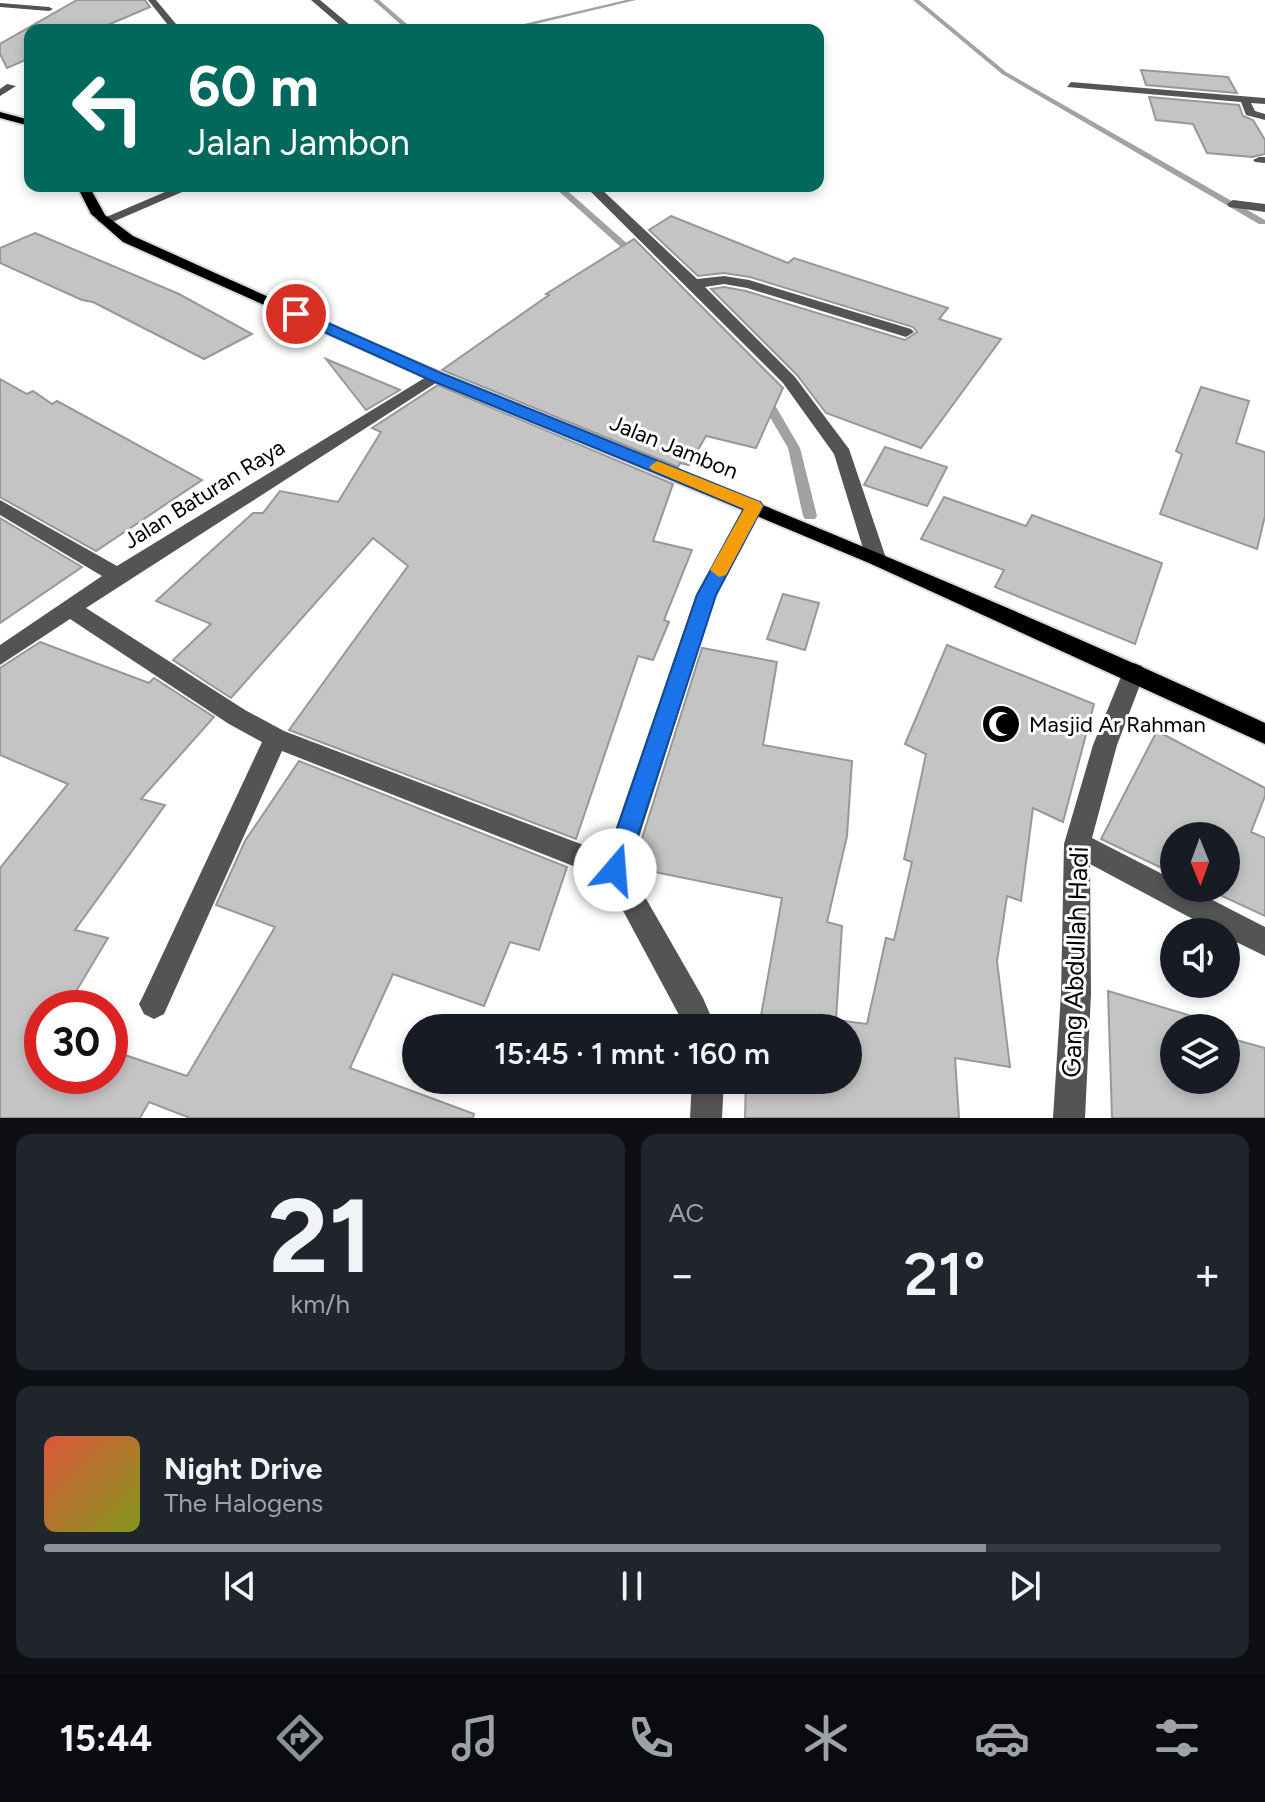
<!DOCTYPE html>
<html lang="id">
<meta charset="utf-8">
<style>
:root{--surface:#171b24;--page:#20242c;--text:#f1f3f6;--muted:#9ea1a6;--line:#363941;--accent:#8c9099}
body{margin:0;font-family:Figtree,sans-serif;background:var(--page);color:var(--text);height:100vh;display:flex;flex-direction:column;font-size:30px;white-space:nowrap}
*{box-sizing:border-box;margin:0}
p{font-size:26px;color:var(--muted)}
.icon{flex:none;width:44px;height:44px;fill:none;stroke:currentColor;stroke-width:2;stroke-linecap:round;stroke-linejoin:round}
.map{position:relative;height:1118px;overflow:hidden}
.sheet{display:flex;flex-direction:column;gap:16px;padding:16px;background:#0d0f14;flex:1}
.sheet>*{flex:none}
.hud{position:absolute;left:24px;top:24px;width:800px;height:168px;border-radius:16px;box-shadow:0 4px 12px #0003;background:#00695c;color:#fff;overflow:hidden}
.needle{width:52px;rotate:179deg}
.fabs{position:absolute;left:1160px;top:822px;display:grid;gap:16px}
.fabs a{display:grid;place-items:center;width:80px;height:80px;border-radius:50%;background:var(--surface);box-shadow:0 4px 12px #0003;font-size:40px}
.speed{position:absolute;left:24px;top:990px;display:flex;gap:16px;font-size:40px;font-weight:700;text-align:center}
.speed>*{display:grid;place-content:center;width:104px;height:104px;border-radius:50%;background:var(--surface);box-shadow:0 4px 12px #0003;line-height:1}
.speed .limit{border:12px solid #d22;background:#fff;color:#111}
.pin{position:absolute;display:grid;place-items:center;width:68px;height:68px;color:#fff;margin:-34px;border:4px solid #fff;border-radius:50%;box-shadow:0 2px 8px #0007}
.me{position:absolute;width:88px;margin:-44px;rotate:18deg;stroke-linejoin:round;filter:drop-shadow(0 0 6px #0008)}
.turn{display:flex;align-items:center;gap:28px;height:168px;padding:0 32px;font-size:36px}
.turn .icon{width:104px;height:104px;stroke-width:2.5}
.turn b{display:block;font-size:56px;line-height:68px}
.big{font-size:60px;font-weight:600;line-height:1.1}
.sheet .widget{flex:1;display:flex;flex-direction:column;justify-content:center;gap:12px;min-width:0;padding:0 28px;border-radius:16px;background:var(--page)}
.sheet .dial{align-items:center;gap:0}
.dial b{font-size:104px;line-height:1}
.song{display:flex;align-items:center;gap:24px}
.cover{width:96px;height:96px;border-radius:12px;background:linear-gradient(135deg,hsl(10 70% 55%),hsl(70 70% 35%))}
.played{height:8px;border-radius:4px;background:linear-gradient(90deg,var(--accent) 80%,var(--line) 80%)}
.keys{display:flex;justify-content:space-around;direction:ltr}
.heat{display:flex;justify-content:space-between;align-items:center;font-size:44px;direction:ltr}
.sheet .tiles{flex:1;display:grid;gap:16px;grid-template-columns:1fr 1fr}
.widget:last-child{grid-column:span 2}
.trip{position:absolute;left:402px;top:1014px;width:460px;height:80px;border-radius:40px;background:var(--surface);box-shadow:0 4px 12px #0003;font-weight:600;line-height:80px;text-align:center}
.menu{display:flex;height:128px;justify-content:space-around;align-items:center;background:#090b0e;color:var(--muted)}
.menu .icon{width:56px;height:56px}
.menu .current{color:var(--accent)}
.menu b{font-size:36px;color:var(--text)}
.map>svg:first-child{display:block}
</style>
<div class="map">
<svg width="1265" height="1118" viewBox="0 0 1265 1118">
<rect width="100%" height="100%" fill="#fff"/>
<g fill="none" stroke-linecap="round" stroke-linejoin="round">
<g fill="#a2a2a2" fill-rule="evenodd">
<polygon points="373,0 379,0 414,30 407,30"/>
<polygon points="626,0 636,0 510,30 499,30"/>
<polygon points="913,0 919,0 1006,72 1265,220 1265,224 1259,224 1002,74"/>
<polygon points="553,186 562,186 639,254 639,258 633,258"/>
<polygon points="763,392 769,395 800,448 817,516 815,519 805,519 803,516 788,448 757,395"/>
</g>
</g>
<g fill="#c4c4c4" stroke="#989898" stroke-width="2">
<polygon points="77,0 145,0 150,7 96,30 30,30 30,58 7,68 0,54 0,44"/>
<polygon points="1141,70 1228,77 1237,93 1146,85"/>
<polygon points="1149,97 1239,105 1243,116 1253,120 1265,140 1265,154 1252,157 1207,153 1193,124 1156,120"/>
<polygon points="671,216 788,263 794,258 948,308 939,319 1001,339 921,448 826,413 797,375 711,289 724,287 746,291 905,340 917,332 913,327 750,277 724,273 698,276 649,230"/>
<polygon points="35,233 179,294 252,334 204,359 93,302 82,300 0,263 0,248"/>
<polygon points="634,239 783,388 756,448 706,436 689,465 680,463 678,467 442,370 549,295 546,294"/>
<polygon points="326,359 400,390 366,410"/>
<polygon points="0,379 27,394 33,391 52,404 57,401 202,480 96,551 0,497"/>
<polygon points="438,385 673,484 653,541 692,550 664,620 669,622 653,660 638,656 576,839 289,730 408,566 373,538 231,698 173,660 211,624 156,601 253,513 263,513 280,491 338,502 381,432 372,428"/>
<polygon points="1201,387 1249,401 1236,443 1265,452 1265,516 1257,549 1160,514 1182,454 1176,451"/>
<polygon points="885,447 947,467 927,506 864,485"/>
<polygon points="944,497 1026,526 1032,515 1162,563 1135,644 995,587 1004,570 921,539"/>
<polygon points="0,518 82,567 0,623"/>
<polygon points="783,594 819,603 805,650 767,639"/>
<polygon points="40,642 149,683 154,678 214,717 141,799 165,805 75,930 108,938 66,1008 42,1008 42,1076 110,1076 110,1050 187,1076 275,927 216,905 245,841 299,761 567,867 539,950 510,942 484,1006 393,974 350,1068 474,1114 473,1118 190,1118 149,1102 140,1118 0,1118 0,868 68,784 0,755 0,668"/>
<polygon points="947,645 1094,704 1063,822 1033,808 1021,901 1007,896 997,961 1010,1067 955,1058 959,1118 745,1118 746,1080 848,1080 848,1028 749,1028 749,1019 760,1021 782,898 635,868 643,835 702,648 777,662 763,745 852,761 847,836 827,922 842,926 836,1020 867,1024 886,938 894,940 912,862 904,859 926,754 905,744"/>
<polygon points="1157,731 1265,788 1265,796 1251,832 1265,838 1265,916 1205,888 1226,888 1226,836 1174,836 1174,874 1101,839"/>
<polygon points="1108,991 1195,1017 1196,1028 1174,1028 1174,1080 1226,1080 1226,1037 1265,1048 1265,1118 1112,1118"/>
</g>
<g fill="none" stroke-linecap="round" stroke-linejoin="round">
<defs>
<g id="major">
<polygon points="0,112 30,120 30,126 0,118"/>
<path d="M 77,186 L 89,186 L 105,215 L 133,236 C 236,282 340,330 444,374 C 719,488 995,597 1265,723 L 1265,744 L 869,563 L 430,379 L 123,242 L 91,214 Z"/>
</g>
</defs>
<use href="#major" stroke="#dbdbdb" stroke-width="4"/>
<g fill="#545454" fill-rule="evenodd">
<polygon points="148,0 156,0 181,30 172,30"/>
<polygon points="311,0 320,0 350,25 344,30 334,30 340,25"/>
<polygon points="0,3 49,7 53,9 49,11 0,7"/>
<polygon points="1071,82 1265,98 1265,104 1251,103 1255,111 1265,114 1265,120 1246,115 1241,102 1067,87"/>
<polygon points="7,84 16,86 0,96 0,89"/>
<polygon points="1259,157 1265,157 1265,163 1255,162 1253,160"/>
<polygon points="179,186 196,186 108,224 97,221"/>
<polygon points="585,186 598,186 697,279 724,276 749,280 911,329 914,332 906,337 747,288 724,284 705,287 795,377 849,449 886,558 883,563 869,563 866,558 834,454 783,383"/>
<polygon points="1233,200 1265,204 1265,212 1229,207 1227,204"/>
<polygon points="436,371 442,373 442,379 86,608 245,710 284,731 607,854 696,595 747,501 761,501 763,506 716,595 629,869 703,998 716,1028 686,1028 606,879 282,751 164,1014 154,1019 144,1014 139,1004 144,994 262,742 229,724 70,619 0,665 0,645 102,576 0,515 0,500 117,566"/>
<polygon points="1134,663 1142,666 1145,672 1117,745 1092,838 1174,880 1174,888 1189,888 1265,927 1265,956 1226,937 1226,932 1217,932 1090,864 1091,994 1085,1118 1053,1118 1061,994 1064,844 1093,745 1123,672 1126,666"/>
<polygon points="692,1080 724,1080 722,1118 690,1118"/>
</g>
<use href="#major" fill="#000" fill-rule="evenodd"/>
</g>
<polygon fill="#1a73e8" stroke="#114b97" stroke-width="2" points="291,311 301,311 441,373 760,502 763,506 716,595 624,878 615,881 607,878 603,870 697,595 744,509 430,380 291,317"/>
<polygon fill="#f59e0b" points="657,461 760,502 763,506 726,575 719,577 710,570 744,509 652,470 649,467"/>
<defs>
<symbol id="mosque-disc" viewBox="-11 -11 22 22"><circle r="9.5" fill="#000" stroke="#fff"/><path d="M3.5-4.9A6 6 0 1 0 3.5 4.9A5 5 0 1 1 3.5-4.9Z" fill="#fff"/></symbol>
</defs>
<g fill-rule="evenodd">
<use href="#mosque-disc" x="979" y="702" width="44" height="44"/>
</g>
<g text-anchor="middle" dominant-baseline="central" stroke-width="6" stroke-linejoin="round" paint-order="stroke">
<g font-size="22" fill="#000" stroke="#fff">
<text transform="translate(674 447) rotate(22)">Jalan Jambon</text>
<text transform="translate(204 494) rotate(-32)">Jalan Baturan Raya</text>
</g>
<g font-size="22" fill="#000" stroke="#fff" text-anchor="start">
<text x="1029" y="724">Masjid Ar Rahman</text>
</g>
<g font-size="26" fill="#000" stroke="#fff">
<text transform="translate(1075 962) rotate(-88)">Gang Abdullah Hadi</text>
</g>
</g>
</svg>
<div class="fabs">
<a><svg class="needle" viewBox="-14 -14 28 28"><path d="M0-13l5 13h-10z" fill="#e53935"/><path d="M0 13l5-13h-10z" fill="#9ea1a6"/></svg></a>
<a><svg class="icon" aria-label="sound" viewBox="0 0 24 24"><path d="M4 9h4l5-4v14l-5-4H4zM17 9q2 3 0 6"/></svg></a>
<a><svg class="icon" aria-label="layers" viewBox="0 0 24 24"><path d="M12 4l9 5-9 5-9-5zM3 14l9 5 9-5"/></svg></a>
</div>
<div class="speed"><div class="limit">30</div></div>
<div class="pin" style="left:296px;top:314px;background:#d93025"><svg class="icon" aria-label="arrive" viewBox="0 0 24 24"><path d="M6 21V4h12l-3 4 3 4H6"/></svg></div>
<svg class="me" style="left:615px;top:870px" viewBox="-20 -20 40 40"><circle r="19" fill="#fff"/><path d="M0-13L10 11 0 6-10 11z" fill="#1a73e8"/></svg>
<div class="trip">15:45 · 1 mnt · 160 m</div>
<div class="hud">
<div class="turn"><svg class="icon" aria-label="left" viewBox="0 0 24 24"><path d="M17 20v-9H6M10 6l-5 5 5 5"/></svg><div><b>60 m</b>Jalan Jambon</div></div>
</div>
</div>
<section class="sheet">
<div class="tiles">
<div class="widget dial"><b>21</b><p>km/h</p></div>
<div class="widget"><p>AC</p>
<div class="heat"><a>−</a><b class="big">21°</b><a>+</a></div>
</div>
<div class="widget">
<div class="song"><i class="cover"></i><div><b>Night Drive</b><p>The Halogens</p></div></div>
<div class="played"></div>
<div class="keys"><svg class="icon" aria-label="previous" viewBox="0 0 24 24"><path d="M18 5L8 12l10 7zM5 5v14"/></svg><svg class="icon" aria-label="pause" viewBox="0 0 24 24"><path d="M8 5v14M16 5v14"/></svg><svg class="icon" aria-label="next" viewBox="0 0 24 24"><path d="M6 5l10 7-10 7zM19 5v14"/></svg></div>
</div>
</div>
</section>
<nav class="menu">
<b>15:44</b>
<svg class="icon current" aria-label="directions" viewBox="0 0 24 24"><path d="M12 3l9 9-9 9-9-9zM9 14v-3h6M13 9l2 2-2 2"/></svg>
<svg class="icon" aria-label="music" viewBox="0 0 24 24"><path d="M9 18V5l10-2v13"/><circle cx="6" cy="18" r="3"/><circle cx="16" cy="16" r="3"/></svg>
<svg class="icon" aria-label="phone" viewBox="0 0 24 24"><path d="M5 4h4l2 5-3 2q2 4 5 5l2-3 5 2v4C11 20 4 13 5 4z"/></svg>
<svg class="icon" aria-label="climate" viewBox="0 0 24 24"><path d="M12 3v18M4 7l16 10M4 17L20 7"/></svg>
<svg class="icon" aria-label="car" viewBox="0 0 24 24"><path d="M5 17H2v-5l4-1 3-4h7l3 4 3 1v5h-3M9 17h6M6 11h13"/><circle cx="7" cy="17" r="2"/><circle cx="17" cy="17" r="2"/></svg>
<svg class="icon" aria-label="filters" viewBox="0 0 24 24"><path d="M4 7h16M4 17h16"/><circle cx="9" cy="7" r="2"/><circle cx="15" cy="17" r="2"/></svg>
</nav>
